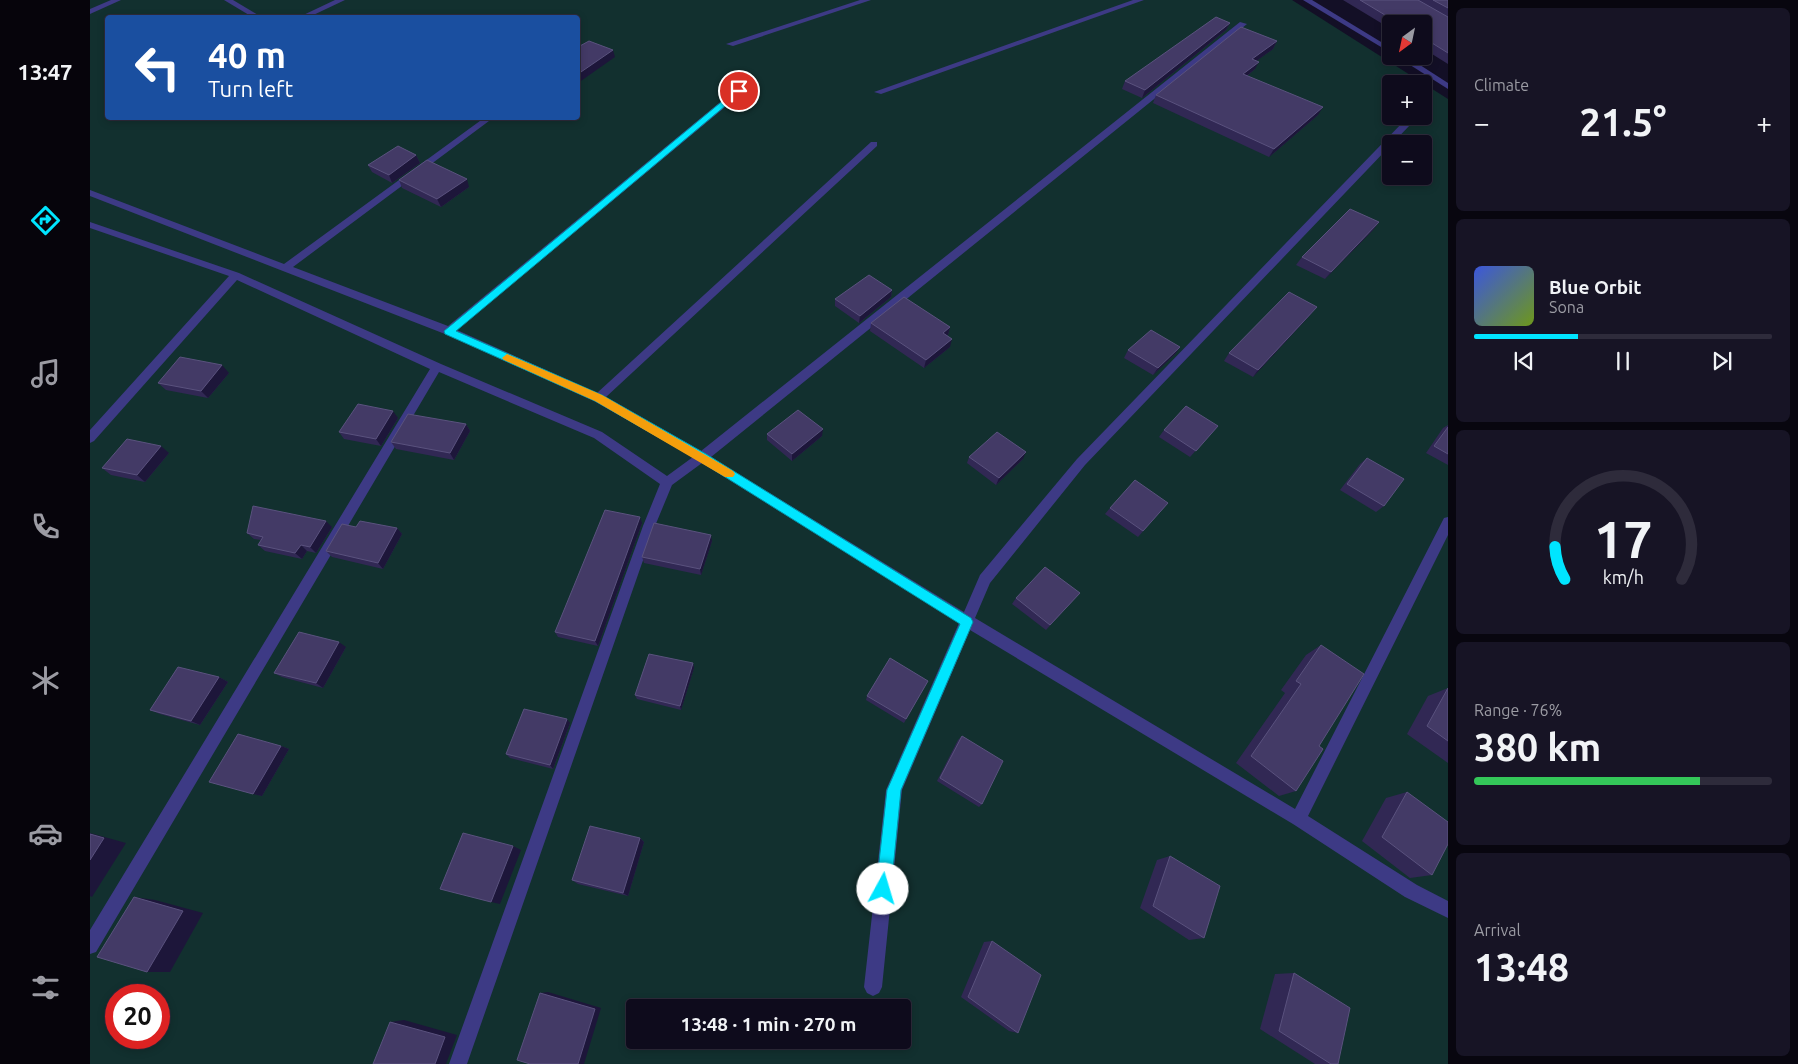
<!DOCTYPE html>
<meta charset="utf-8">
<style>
:root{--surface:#0e0b1c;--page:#171425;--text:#f1f3f6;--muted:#9b9ba3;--line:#2e2b3b;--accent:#00e5ff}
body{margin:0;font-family:Ubuntu,sans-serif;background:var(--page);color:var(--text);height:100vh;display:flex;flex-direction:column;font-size:19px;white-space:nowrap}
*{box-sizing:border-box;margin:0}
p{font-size:16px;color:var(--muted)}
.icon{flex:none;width:28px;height:28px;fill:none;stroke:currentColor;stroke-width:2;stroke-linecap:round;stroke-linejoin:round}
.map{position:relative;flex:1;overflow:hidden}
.sheet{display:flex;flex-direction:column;gap:8px;padding:8px;background:#08060f;width:350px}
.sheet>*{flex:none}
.banner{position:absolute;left:15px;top:15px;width:475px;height:105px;border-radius:5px;box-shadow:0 2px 8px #0003,0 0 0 1px var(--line);background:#1a4fa0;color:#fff;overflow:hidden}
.needle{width:32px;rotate:213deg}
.tools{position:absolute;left:1292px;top:15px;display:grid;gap:10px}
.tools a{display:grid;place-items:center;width:50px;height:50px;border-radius:5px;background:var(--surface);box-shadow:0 2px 8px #0003,0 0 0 1px var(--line);font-size:25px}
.speed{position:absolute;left:15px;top:984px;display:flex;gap:10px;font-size:25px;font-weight:700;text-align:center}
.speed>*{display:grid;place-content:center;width:65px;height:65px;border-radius:50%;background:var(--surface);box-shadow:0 2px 8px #0003,0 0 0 1px var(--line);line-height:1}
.speed .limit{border:8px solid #d22;background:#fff;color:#111}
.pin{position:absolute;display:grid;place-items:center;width:42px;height:42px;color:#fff;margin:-21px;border:2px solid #fff;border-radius:50%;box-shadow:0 1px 5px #0007}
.me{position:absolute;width:55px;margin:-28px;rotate:6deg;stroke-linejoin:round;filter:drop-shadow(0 0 4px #0008)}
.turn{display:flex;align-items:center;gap:18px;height:105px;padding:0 20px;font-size:22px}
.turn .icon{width:65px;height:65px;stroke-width:2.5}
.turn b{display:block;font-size:35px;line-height:42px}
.big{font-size:38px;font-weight:600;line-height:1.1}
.sheet .tile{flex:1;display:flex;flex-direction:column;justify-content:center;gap:8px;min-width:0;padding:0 18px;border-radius:8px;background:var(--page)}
.sheet .dial{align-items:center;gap:0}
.dial svg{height:130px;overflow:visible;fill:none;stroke:var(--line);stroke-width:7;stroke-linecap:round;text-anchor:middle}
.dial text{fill:var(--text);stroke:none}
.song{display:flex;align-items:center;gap:15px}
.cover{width:60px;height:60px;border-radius:8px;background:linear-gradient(135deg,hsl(230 70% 55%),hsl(80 70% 35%))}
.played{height:5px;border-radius:2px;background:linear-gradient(90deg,var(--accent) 35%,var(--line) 35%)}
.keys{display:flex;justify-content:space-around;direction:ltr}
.heat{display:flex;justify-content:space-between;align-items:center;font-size:28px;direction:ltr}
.charge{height:8px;border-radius:4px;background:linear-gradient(90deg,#34c759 76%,var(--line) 0)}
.trip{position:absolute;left:536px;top:999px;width:285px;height:50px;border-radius:5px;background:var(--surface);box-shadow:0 2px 8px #0003,0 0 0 1px var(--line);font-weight:600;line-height:50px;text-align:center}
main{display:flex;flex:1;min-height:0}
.dock{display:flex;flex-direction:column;width:90px;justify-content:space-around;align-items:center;background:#06040b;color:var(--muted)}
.dock .icon{width:35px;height:35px}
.dock .on{color:var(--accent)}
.dock b{font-size:22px;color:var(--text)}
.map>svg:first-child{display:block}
</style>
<main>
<nav class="dock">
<b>13:47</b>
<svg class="icon on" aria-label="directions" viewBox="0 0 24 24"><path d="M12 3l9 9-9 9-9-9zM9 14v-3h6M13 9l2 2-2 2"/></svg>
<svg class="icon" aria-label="music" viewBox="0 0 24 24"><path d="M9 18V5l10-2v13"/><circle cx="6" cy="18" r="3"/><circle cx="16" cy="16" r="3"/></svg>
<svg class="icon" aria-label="phone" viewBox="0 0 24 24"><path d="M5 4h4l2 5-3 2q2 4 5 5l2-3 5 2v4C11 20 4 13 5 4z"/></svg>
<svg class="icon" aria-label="climate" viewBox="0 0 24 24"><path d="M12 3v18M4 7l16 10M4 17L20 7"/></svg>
<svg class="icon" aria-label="car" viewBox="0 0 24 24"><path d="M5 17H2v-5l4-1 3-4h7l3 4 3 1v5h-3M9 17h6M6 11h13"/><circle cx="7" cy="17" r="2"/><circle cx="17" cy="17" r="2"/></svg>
<svg class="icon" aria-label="filters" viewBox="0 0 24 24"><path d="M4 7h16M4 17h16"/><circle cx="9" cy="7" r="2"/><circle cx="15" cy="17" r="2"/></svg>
</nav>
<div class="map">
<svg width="1358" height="1064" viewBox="0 0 1358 1064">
<rect width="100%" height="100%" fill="#130f26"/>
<path fill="#12302f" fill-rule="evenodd" d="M 0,0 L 1202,0 L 1358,99 L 1358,1064 L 0,1064 ZM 18,18 L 488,18 L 488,118 L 18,118 ZM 1301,84 L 1334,84 L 1334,116 L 1301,116 ZM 1301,144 L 1334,144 L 1334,176 L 1301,176 ZM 26,995 L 69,995 L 69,1038 L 26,1038 ZM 545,1008 L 812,1008 L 812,1040 L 545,1040 Z"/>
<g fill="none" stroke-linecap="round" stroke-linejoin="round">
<g fill="#3d3a85" fill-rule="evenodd">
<polygon points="21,0 31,0 0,14 0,9"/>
<polygon points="134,0 143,0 173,18 164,18"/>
<polygon points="245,0 255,0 217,18 207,18"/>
<polygon points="770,0 781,0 643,46 636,44"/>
<polygon points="1043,0 1054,0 791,94 784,92"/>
<polygon points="1213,0 1222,0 1301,48 1301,53"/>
<polygon points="1150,22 1157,24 621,457 874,612 890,575 987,459 1314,121 1320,121 1320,125 995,465 900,583 885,618 1205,809 1354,518 1358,517 1358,535 1218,816 1327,885 1358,901 1358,918 1315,897 1203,824 880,630 812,790 792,987 789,993 783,996 777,993 774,987 796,790 869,623 612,463 582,485 565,526 377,1064 359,1064 553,526 570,484 504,438 349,372 6,952 0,954 0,930 340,369 147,280 4,441 0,443 0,430 139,276 0,228 0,222 149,273 351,364 512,432 577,476 603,457 504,401 355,334 0,196 0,190 194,264 394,118 403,118 203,267 358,326 646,89 652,89 652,93 367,330 507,393 781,142 787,142 787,146 516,397 611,451"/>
<polygon points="1306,56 1316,56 1358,83 1358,89"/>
</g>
</g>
<g fill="#312854">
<polygon points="1253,0 1358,0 1358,64 1334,49 1334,24 1301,24 1301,29"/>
<polygon points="1140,23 1136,30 1052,98 1032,89 1035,81"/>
<polygon points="1187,41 1183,49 1166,61 1165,69 1157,76 1228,115 1179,157 1063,103 1066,95"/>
<polygon points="326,155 330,163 302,183 282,172 278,165"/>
<polygon points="309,180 379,187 351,207 312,188"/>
<polygon points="1289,222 1283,230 1235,279 1206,265 1212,257"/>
<polygon points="802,290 801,297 769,323 745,306 745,299"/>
<polygon points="1221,314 1163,377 1134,361 1139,353"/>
<polygon points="781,323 860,327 858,335 857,336 860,347 834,368 780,331"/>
<polygon points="1090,347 1085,354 1063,375 1034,358 1038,350"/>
<polygon points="139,373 118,398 76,390 68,383"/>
<polygon points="308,418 291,446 254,439 249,432"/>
<polygon points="376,424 380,431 364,460 306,449 301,442"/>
<polygon points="1358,425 1358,465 1336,453 1353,428"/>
<polygon points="1128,426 1100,457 1069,437 1074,430"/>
<polygon points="677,434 732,436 702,461 677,440"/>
<polygon points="79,453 55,482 21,475 12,468"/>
<polygon points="879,457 933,459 906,485 877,463"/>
<polygon points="1277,458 1294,506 1286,512 1250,490 1270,464"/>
<polygon points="1078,503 1048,537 1015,514 1020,508"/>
<polygon points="552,523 508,646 468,637 465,632"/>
<polygon points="242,527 226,553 217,551 212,559 175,551 168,545 171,540 164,539 157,533"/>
<polygon points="266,527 307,528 312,534 293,569 242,557 236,551"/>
<polygon points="622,541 611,575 554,563 552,557"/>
<polygon points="926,598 985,598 956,630 922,604"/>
<polygon points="1231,645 1229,746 1206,791 1189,796 1146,763 1195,693 1191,690 1216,655"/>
<polygon points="256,647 233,688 192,677 184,673"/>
<polygon points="603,663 604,668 591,710 547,699 545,695"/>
<polygon points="129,677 138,682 110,725 70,714 60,710"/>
<polygon points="838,681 814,723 776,700 777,696"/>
<polygon points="1358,688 1358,763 1317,734 1338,696"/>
<polygon points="480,723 463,769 420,758 416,754"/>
<polygon points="872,736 892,804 889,807 847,781 868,740"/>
<polygon points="191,746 199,749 172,796 119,782"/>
<polygon points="1317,792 1342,875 1320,878 1272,841 1296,798"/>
<polygon points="550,838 554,842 538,896 488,884 482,880"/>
<polygon points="1080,856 1114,938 1099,940 1050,908 1067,860"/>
<polygon points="902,941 928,1033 919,1031 871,997 894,942"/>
<polygon points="1204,973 1248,1064 1225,1064 1170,1029 1185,974"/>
</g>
<g fill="#1d163a">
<polygon points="1140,23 1136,30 1052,98 1055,90"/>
<polygon points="488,37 490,44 488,47"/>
<polygon points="1187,41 1183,49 1158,67 1162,59"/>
<polygon points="523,50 525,57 488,83 488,74"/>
<polygon points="1169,62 1165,69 1149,82 1153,74"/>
<polygon points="1233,107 1228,115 1179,157 1184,149"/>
<polygon points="326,155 330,163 302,183 299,175"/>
<polygon points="377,179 379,187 351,207 347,199"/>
<polygon points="1289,222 1283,230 1235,279 1241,272"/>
<polygon points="802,290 801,297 769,323 770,316"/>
<polygon points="1227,307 1221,314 1163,377 1168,370"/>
<polygon points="860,327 858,335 851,341 853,333"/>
<polygon points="862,339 860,347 834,368 836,360"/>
<polygon points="1090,347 1085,354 1063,375 1068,368"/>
<polygon points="132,365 139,373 118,398 111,391"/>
<polygon points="303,411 308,418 291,446 286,439"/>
<polygon points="376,424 380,431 364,460 360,453"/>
<polygon points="733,429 732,436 702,461 702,454"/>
<polygon points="71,446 79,453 55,482 47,475"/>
<polygon points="936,452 933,459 906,485 909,478"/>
<polygon points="550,517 552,523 508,646 505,641"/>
<polygon points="236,521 242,527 226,553 220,547"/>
<polygon points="307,528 312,534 293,569 288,563"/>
<polygon points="621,535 622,541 611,575 610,569"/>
<polygon points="211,545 217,551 212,559 205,553"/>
<polygon points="249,642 256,647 233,688 226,683"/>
<polygon points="603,663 604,668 591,710 590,706"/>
<polygon points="129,677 138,682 110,725 101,721"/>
<polygon points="477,719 480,723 463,769 460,765"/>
<polygon points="191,746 199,749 172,796 163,794"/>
<polygon points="0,833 36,843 2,897 0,896"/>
<polygon points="550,838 554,842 538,896 533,893"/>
<polygon points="423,846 431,850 410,904 401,902"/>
<polygon points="44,897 65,900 113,913 80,972 57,972"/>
<polygon points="458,992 511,1008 494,1064 488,1064 450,993"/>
<polygon points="314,1020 367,1035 356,1064 345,1064 300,1022"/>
</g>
<g fill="#433a66" stroke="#5a527e">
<polygon points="1270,0 1328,0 1358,17 1358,53 1334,38 1334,24 1310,24"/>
<polygon points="1343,0 1358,0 1358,8"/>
<polygon points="1126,17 1140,23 1055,90 1035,81"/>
<polygon points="1151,27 1187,41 1162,59 1169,62 1153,74 1233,107 1184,149 1066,95"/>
<polygon points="499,41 523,50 488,74 488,47"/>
<polygon points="308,146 326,155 299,175 278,165"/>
<polygon points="337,160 377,179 347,199 309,180"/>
<polygon points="1260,209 1289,222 1241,272 1212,257"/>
<polygon points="779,275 802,290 770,316 745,299"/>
<polygon points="1199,292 1227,307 1168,370 1139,353"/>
<polygon points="814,297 860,327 853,333 862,339 836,360 781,323"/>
<polygon points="1061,330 1090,347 1068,368 1038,350"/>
<polygon points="90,357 132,365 111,391 68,383"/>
<polygon points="268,404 303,411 286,439 249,432"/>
<polygon points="1096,406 1128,426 1106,451 1074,430"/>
<polygon points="708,410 733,429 702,454 677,434"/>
<polygon points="318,414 376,424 360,453 301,442"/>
<polygon points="1358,427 1358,454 1344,446"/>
<polygon points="907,432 936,452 909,478 879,457"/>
<polygon points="37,439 71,446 47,475 12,468"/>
<polygon points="1277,458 1314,479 1294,506 1257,484"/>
<polygon points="1045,480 1078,503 1053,531 1020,508"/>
<polygon points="163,506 236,521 220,547 211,545 205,553 168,545 173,537 157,533"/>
<polygon points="515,510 550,517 505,641 465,632"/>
<polygon points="270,521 307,528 288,563 236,551 252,524 266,527"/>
<polygon points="564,523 621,535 610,569 552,557"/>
<polygon points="955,567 990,593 960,625 926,598"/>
<polygon points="209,632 249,642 226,683 184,673"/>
<polygon points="1231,645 1274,674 1229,746 1233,749 1206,791 1161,756 1211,684 1206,681"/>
<polygon points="559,654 603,663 590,706 545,695"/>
<polygon points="800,658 838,681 816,719 777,696"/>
<polygon points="88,667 129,677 101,721 60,710"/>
<polygon points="1358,688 1358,741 1337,726"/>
<polygon points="434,709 477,719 460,765 416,754"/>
<polygon points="148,734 191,746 163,794 119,782"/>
<polygon points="872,736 913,761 892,804 850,778"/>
<polygon points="1317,792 1358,822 1358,844 1342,875 1292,837"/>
<polygon points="500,826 550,838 533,893 482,880"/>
<polygon points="373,833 423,846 401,902 350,889"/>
<polygon points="0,834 14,838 0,860"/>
<polygon points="1080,856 1130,886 1114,938 1063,906"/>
<polygon points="44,897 93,911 57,972 7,957"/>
<polygon points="902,941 951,975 928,1033 878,997"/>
<polygon points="1204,973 1260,1008 1248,1064 1241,1064 1189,1031"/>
<polygon points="450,993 505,1009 488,1064 440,1064 427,1060"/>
<polygon points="300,1022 355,1037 345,1064 283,1064"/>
</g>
<polygon fill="#00e5ff" stroke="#0095a6" points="647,89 653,91 366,331 512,395 616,454 881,618 883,622 811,790 801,889 799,894 793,896 788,894 786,889 797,790 870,624 608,460 505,401 355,334 354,331"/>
<polygon fill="#f59e0b" points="417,354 512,395 643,471 645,474 643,477 635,477 505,401 414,360 412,358"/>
</svg>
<div class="tools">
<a><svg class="needle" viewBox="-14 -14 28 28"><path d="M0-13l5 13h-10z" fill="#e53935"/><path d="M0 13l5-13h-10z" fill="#9b9ba3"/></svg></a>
<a>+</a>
<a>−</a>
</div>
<div class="speed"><div class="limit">20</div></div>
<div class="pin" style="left:649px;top:91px;background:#d93025"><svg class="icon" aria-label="arrive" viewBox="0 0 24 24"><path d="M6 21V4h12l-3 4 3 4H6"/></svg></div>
<svg class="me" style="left:793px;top:889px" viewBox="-20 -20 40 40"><circle r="19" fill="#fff"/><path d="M0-13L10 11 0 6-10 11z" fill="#00e5ff"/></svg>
<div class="trip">13:48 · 1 min · 270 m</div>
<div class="banner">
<div class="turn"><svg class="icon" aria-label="left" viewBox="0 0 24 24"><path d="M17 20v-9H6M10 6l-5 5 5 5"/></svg><div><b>40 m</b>Turn left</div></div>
</div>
</div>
<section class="sheet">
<div class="tile"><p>Climate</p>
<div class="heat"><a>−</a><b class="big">21.5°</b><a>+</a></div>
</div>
<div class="tile">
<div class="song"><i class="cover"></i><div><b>Blue Orbit</b><p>Sona</p></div></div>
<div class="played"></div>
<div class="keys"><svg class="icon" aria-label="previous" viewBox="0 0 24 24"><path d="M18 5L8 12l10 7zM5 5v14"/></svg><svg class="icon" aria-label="pause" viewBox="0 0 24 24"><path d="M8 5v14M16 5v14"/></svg><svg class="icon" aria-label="next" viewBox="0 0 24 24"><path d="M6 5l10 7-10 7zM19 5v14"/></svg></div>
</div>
<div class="tile dial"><svg viewBox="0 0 100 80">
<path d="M14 69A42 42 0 1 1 86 69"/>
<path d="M14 69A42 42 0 0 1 8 49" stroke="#00e5ff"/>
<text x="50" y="56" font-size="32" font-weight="700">17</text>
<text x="50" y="72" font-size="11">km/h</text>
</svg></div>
<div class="tile"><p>Range · 76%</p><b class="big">380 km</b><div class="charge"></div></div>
<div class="tile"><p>Arrival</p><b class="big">13:48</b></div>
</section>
</main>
